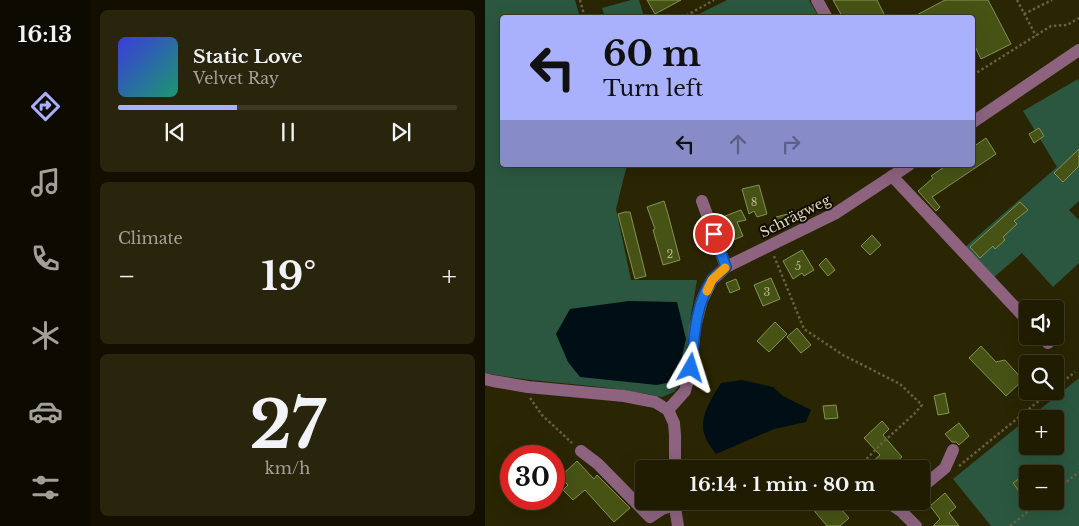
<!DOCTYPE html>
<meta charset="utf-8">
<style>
:root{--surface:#201c02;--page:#28250c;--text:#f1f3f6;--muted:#a2a199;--line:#3d3a24;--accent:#a9b0fc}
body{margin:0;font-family:"Libre Baskerville",serif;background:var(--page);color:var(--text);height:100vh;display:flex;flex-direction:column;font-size:19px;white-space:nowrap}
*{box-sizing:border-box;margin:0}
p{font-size:16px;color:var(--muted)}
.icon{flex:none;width:28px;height:28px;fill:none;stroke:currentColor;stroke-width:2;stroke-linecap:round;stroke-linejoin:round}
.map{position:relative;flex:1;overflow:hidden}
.sheet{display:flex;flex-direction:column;gap:10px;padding:10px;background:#120f01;width:395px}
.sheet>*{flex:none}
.hud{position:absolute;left:15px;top:15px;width:475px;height:152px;border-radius:5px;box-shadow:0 5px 20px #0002,0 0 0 1px var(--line);background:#a9b0fc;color:#111;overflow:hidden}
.buttons{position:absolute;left:534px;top:300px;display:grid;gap:10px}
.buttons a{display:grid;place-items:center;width:45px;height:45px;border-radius:5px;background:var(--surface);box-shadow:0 5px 20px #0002,0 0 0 1px var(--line);font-size:25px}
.speed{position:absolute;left:15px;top:445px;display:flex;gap:10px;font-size:25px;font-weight:700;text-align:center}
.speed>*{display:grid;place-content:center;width:65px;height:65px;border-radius:50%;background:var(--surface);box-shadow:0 5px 20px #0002,0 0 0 1px var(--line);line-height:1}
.speed .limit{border:8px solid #d22;background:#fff;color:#111}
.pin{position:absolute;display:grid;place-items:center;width:42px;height:42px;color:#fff;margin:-21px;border:2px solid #fff;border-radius:50%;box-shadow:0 1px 5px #0007}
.me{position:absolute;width:55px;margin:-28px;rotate:6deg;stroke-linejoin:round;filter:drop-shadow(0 0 4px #0008)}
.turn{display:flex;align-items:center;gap:18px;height:105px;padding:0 20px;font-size:22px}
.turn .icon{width:65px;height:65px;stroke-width:2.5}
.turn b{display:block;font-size:35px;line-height:42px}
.lanes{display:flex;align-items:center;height:48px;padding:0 20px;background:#0003;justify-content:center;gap:25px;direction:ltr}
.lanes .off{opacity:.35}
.big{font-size:38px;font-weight:700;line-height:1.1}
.sheet .widget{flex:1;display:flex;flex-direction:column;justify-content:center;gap:8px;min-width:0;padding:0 18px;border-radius:8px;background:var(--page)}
.sheet .dial{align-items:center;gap:0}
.dial b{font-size:65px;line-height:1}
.song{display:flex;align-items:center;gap:15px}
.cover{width:60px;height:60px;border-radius:8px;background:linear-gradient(135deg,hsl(240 70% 55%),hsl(160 70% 35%))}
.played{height:5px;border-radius:2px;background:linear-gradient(90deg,var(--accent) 35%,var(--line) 35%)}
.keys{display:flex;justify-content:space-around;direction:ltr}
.heat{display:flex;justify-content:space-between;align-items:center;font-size:28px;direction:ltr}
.trip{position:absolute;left:150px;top:460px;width:295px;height:50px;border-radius:5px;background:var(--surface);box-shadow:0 5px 20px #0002,0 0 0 1px var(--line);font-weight:700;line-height:50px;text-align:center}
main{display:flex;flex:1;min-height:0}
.tab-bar{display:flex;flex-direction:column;width:90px;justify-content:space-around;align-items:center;background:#0d0b01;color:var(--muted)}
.tab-bar .icon{width:35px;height:35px}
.tab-bar .current{color:var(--accent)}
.tab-bar b{font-size:22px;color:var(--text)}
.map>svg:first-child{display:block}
</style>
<main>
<nav class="tab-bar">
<b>16:13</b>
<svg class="icon current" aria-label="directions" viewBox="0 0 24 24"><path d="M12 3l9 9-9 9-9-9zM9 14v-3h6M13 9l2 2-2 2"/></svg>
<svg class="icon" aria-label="music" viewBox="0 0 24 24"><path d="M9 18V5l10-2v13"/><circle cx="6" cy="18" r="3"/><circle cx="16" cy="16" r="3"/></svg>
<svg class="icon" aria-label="phone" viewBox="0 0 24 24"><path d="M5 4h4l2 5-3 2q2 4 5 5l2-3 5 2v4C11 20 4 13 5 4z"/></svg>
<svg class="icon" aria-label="climate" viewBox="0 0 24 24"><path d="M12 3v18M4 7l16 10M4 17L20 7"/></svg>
<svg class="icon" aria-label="car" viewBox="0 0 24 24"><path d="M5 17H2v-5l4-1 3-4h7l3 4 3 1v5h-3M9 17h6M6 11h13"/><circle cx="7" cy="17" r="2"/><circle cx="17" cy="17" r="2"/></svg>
<svg class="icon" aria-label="filters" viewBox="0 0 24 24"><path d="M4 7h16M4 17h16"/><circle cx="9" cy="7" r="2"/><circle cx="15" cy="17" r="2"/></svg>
</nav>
<section class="sheet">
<div class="widget">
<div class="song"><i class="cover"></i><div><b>Static Love</b><p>Velvet Ray</p></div></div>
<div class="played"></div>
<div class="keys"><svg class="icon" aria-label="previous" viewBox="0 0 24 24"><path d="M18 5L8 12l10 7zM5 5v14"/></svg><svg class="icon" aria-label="pause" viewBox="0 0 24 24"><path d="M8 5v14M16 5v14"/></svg><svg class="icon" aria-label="next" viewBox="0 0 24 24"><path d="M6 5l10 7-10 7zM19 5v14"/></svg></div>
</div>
<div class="widget"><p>Climate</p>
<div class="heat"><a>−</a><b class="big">19°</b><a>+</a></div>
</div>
<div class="widget dial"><b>27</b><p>km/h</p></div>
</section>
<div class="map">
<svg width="594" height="526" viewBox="0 0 594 526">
<rect width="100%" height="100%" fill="#2a2502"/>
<g fill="#2b5740" fill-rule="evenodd">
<path d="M 0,0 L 90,0 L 95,17 L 18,18 L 18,165 L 142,165 L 131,209 L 146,280 L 212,280 L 205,321 L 199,371 L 196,384 L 189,392 L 177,397 C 160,393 142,391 124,388 C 82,383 41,381 0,373 Z"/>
<polygon points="146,0 154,0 159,17 120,17 117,8"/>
<polygon points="242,0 324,0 334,17 215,17 214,14"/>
<polygon points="593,79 594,83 594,201 584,210 594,220 594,263 568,287 537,253 508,278 479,248 572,167 538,111"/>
<path d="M 594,378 L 594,526 L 506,526 L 468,479 L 542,419 L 542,446 L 570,446 L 570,419 L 543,419 ZM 542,474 L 570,474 L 570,501 L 542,501 Z"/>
</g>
<g fill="#000f16">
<polygon points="144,301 192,302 201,339 191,381 172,385 95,377 83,362 71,334 85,309"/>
<path d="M 257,380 L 288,387 L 298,396 L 326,410 L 321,422 L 289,429 L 231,454 C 226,447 221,441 219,433 C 214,417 228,396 236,383 Z"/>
</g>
<g fill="#475315" stroke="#849355">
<polygon points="162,0 196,0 170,14"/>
<polygon points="348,0 392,0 401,18 358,18"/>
<polygon points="460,0 503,0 526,44 496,59 488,42 488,18 426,18"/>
<polygon points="554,128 559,136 549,143 544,134"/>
<polygon points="501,138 511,154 447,197 455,207 451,211 433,191 448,178 446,176 462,165 488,165 488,147"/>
<polygon points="594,149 594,166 578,182 569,173"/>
<polygon points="274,185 282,214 272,217 269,211 264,214 257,189"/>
<polygon points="179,201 183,214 195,260 178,265 168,230 170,229 162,207"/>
<polygon points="535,202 543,210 529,221 532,224 518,237 520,240 510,249 508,246 495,258 485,247"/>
<polygon points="256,210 261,220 252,222 258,236 241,243 232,219"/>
<polygon points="140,212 145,212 161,276 150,279 133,214"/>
<polygon points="303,214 306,224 295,228 291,217"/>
<polygon points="387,235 396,245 385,255 376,246"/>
<polygon points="317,250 329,270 319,276 317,273 308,279 298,261"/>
<polygon points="341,258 350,270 343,276 334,265"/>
<polygon points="286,278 295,299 278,306 269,285"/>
<polygon points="251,279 255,289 245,293 241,283"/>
<polygon points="290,322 302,334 284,352 272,341"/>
<polygon points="312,328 326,345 316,353 302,337"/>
<polygon points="496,346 511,362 520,360 538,380 521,396 484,358"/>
<polygon points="460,393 464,413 453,415 449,396"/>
<polygon points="351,405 353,418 340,419 338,406"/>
<polygon points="397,421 404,429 398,435 417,457 403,469 379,469 395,455 379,438"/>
<polygon points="474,423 484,436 474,445 471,442 467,442 460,434"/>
<polygon points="92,461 109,479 112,475 145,508 129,522 100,490 88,500 78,490 83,485 75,477"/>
<polygon points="539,475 542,480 542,502 528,483"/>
<polygon points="460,493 471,507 464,513 474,526 448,526 455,519 445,506"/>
<polygon points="333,501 362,501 355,508 364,518 355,526 342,526 326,507"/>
</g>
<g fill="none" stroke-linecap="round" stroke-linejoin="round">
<g stroke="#66613f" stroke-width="2.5" stroke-dasharray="2.5 2.5" stroke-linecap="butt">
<polyline points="95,0 100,18"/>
<polyline points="532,0 551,36"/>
<polyline points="539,14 567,0"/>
<polyline points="197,18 229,0"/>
<polyline points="488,75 566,26 582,25 594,18"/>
<polyline points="289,256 319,329 358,355 415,384 437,405 429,414 395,445 372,469"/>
<polyline points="570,388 590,372"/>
<polyline points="45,398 57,415 87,443"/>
<polyline points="474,466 566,391"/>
<polyline points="570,491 594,472"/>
<polyline points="525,526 556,501"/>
</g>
<g stroke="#8d637f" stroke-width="12">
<polyline points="332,0 342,18"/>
<polyline points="488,122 594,50"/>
<polyline points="407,176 542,320"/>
<polyline points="217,201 241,267"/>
<polyline points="557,336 563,343"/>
<polyline points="0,379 8,381 43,387 139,396 170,402 183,410"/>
<polyline points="183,410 200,391 206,368 210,327 217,300 227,280 241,267 351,213 424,165"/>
<polyline points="183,410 189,423 190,435 190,469"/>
<polyline points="96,451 113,464 165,517 177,509 189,505"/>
<polyline points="436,488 460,468 468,450"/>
<polyline points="189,501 193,526"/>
<polyline points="401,501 416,511 431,526"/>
</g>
</g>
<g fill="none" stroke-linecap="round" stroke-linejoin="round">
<defs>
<path id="route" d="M 206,368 C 209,340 210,304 227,280 C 230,275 237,271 241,267 L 229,234"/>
</defs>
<use href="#route" stroke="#114b97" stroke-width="12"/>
<use href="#route" stroke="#1a73e8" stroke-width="9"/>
<polyline stroke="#f59e0b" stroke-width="9" points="222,291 227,280 240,268"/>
</g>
<g text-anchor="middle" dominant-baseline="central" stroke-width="4" stroke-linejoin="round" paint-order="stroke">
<g font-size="11" fill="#b5b48d">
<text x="269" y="202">8</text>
<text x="185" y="254">2</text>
<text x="313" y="266">5</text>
<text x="282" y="292">3</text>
</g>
<g font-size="14" fill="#dad5b5" stroke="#120d00">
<text transform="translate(310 216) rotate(-27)">Schrägweg</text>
</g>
</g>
</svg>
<div class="buttons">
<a><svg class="icon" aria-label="sound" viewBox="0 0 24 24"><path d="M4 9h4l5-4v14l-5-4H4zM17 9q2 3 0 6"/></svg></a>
<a><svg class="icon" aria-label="search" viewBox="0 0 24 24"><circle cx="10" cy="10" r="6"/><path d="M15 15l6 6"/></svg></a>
<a>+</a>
<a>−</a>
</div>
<div class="speed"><div class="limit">30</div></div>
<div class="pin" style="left:229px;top:234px;background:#d93025"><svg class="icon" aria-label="arrive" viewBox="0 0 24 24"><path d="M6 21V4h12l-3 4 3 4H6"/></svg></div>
<svg class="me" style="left:206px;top:368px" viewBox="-20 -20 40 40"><path d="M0-17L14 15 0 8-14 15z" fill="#1a73e8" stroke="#fff" stroke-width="4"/></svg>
<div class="trip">16:14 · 1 min · 80 m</div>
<div class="hud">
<div class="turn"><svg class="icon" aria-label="left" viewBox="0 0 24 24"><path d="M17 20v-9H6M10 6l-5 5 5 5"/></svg><div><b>60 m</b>Turn left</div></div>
<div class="lanes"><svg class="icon" aria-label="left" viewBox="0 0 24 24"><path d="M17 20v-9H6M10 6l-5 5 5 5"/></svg><svg class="icon off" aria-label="ahead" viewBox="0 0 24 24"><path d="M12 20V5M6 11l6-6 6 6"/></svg><svg class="icon off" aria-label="right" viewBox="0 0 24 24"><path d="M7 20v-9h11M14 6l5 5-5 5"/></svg></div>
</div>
</div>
</main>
